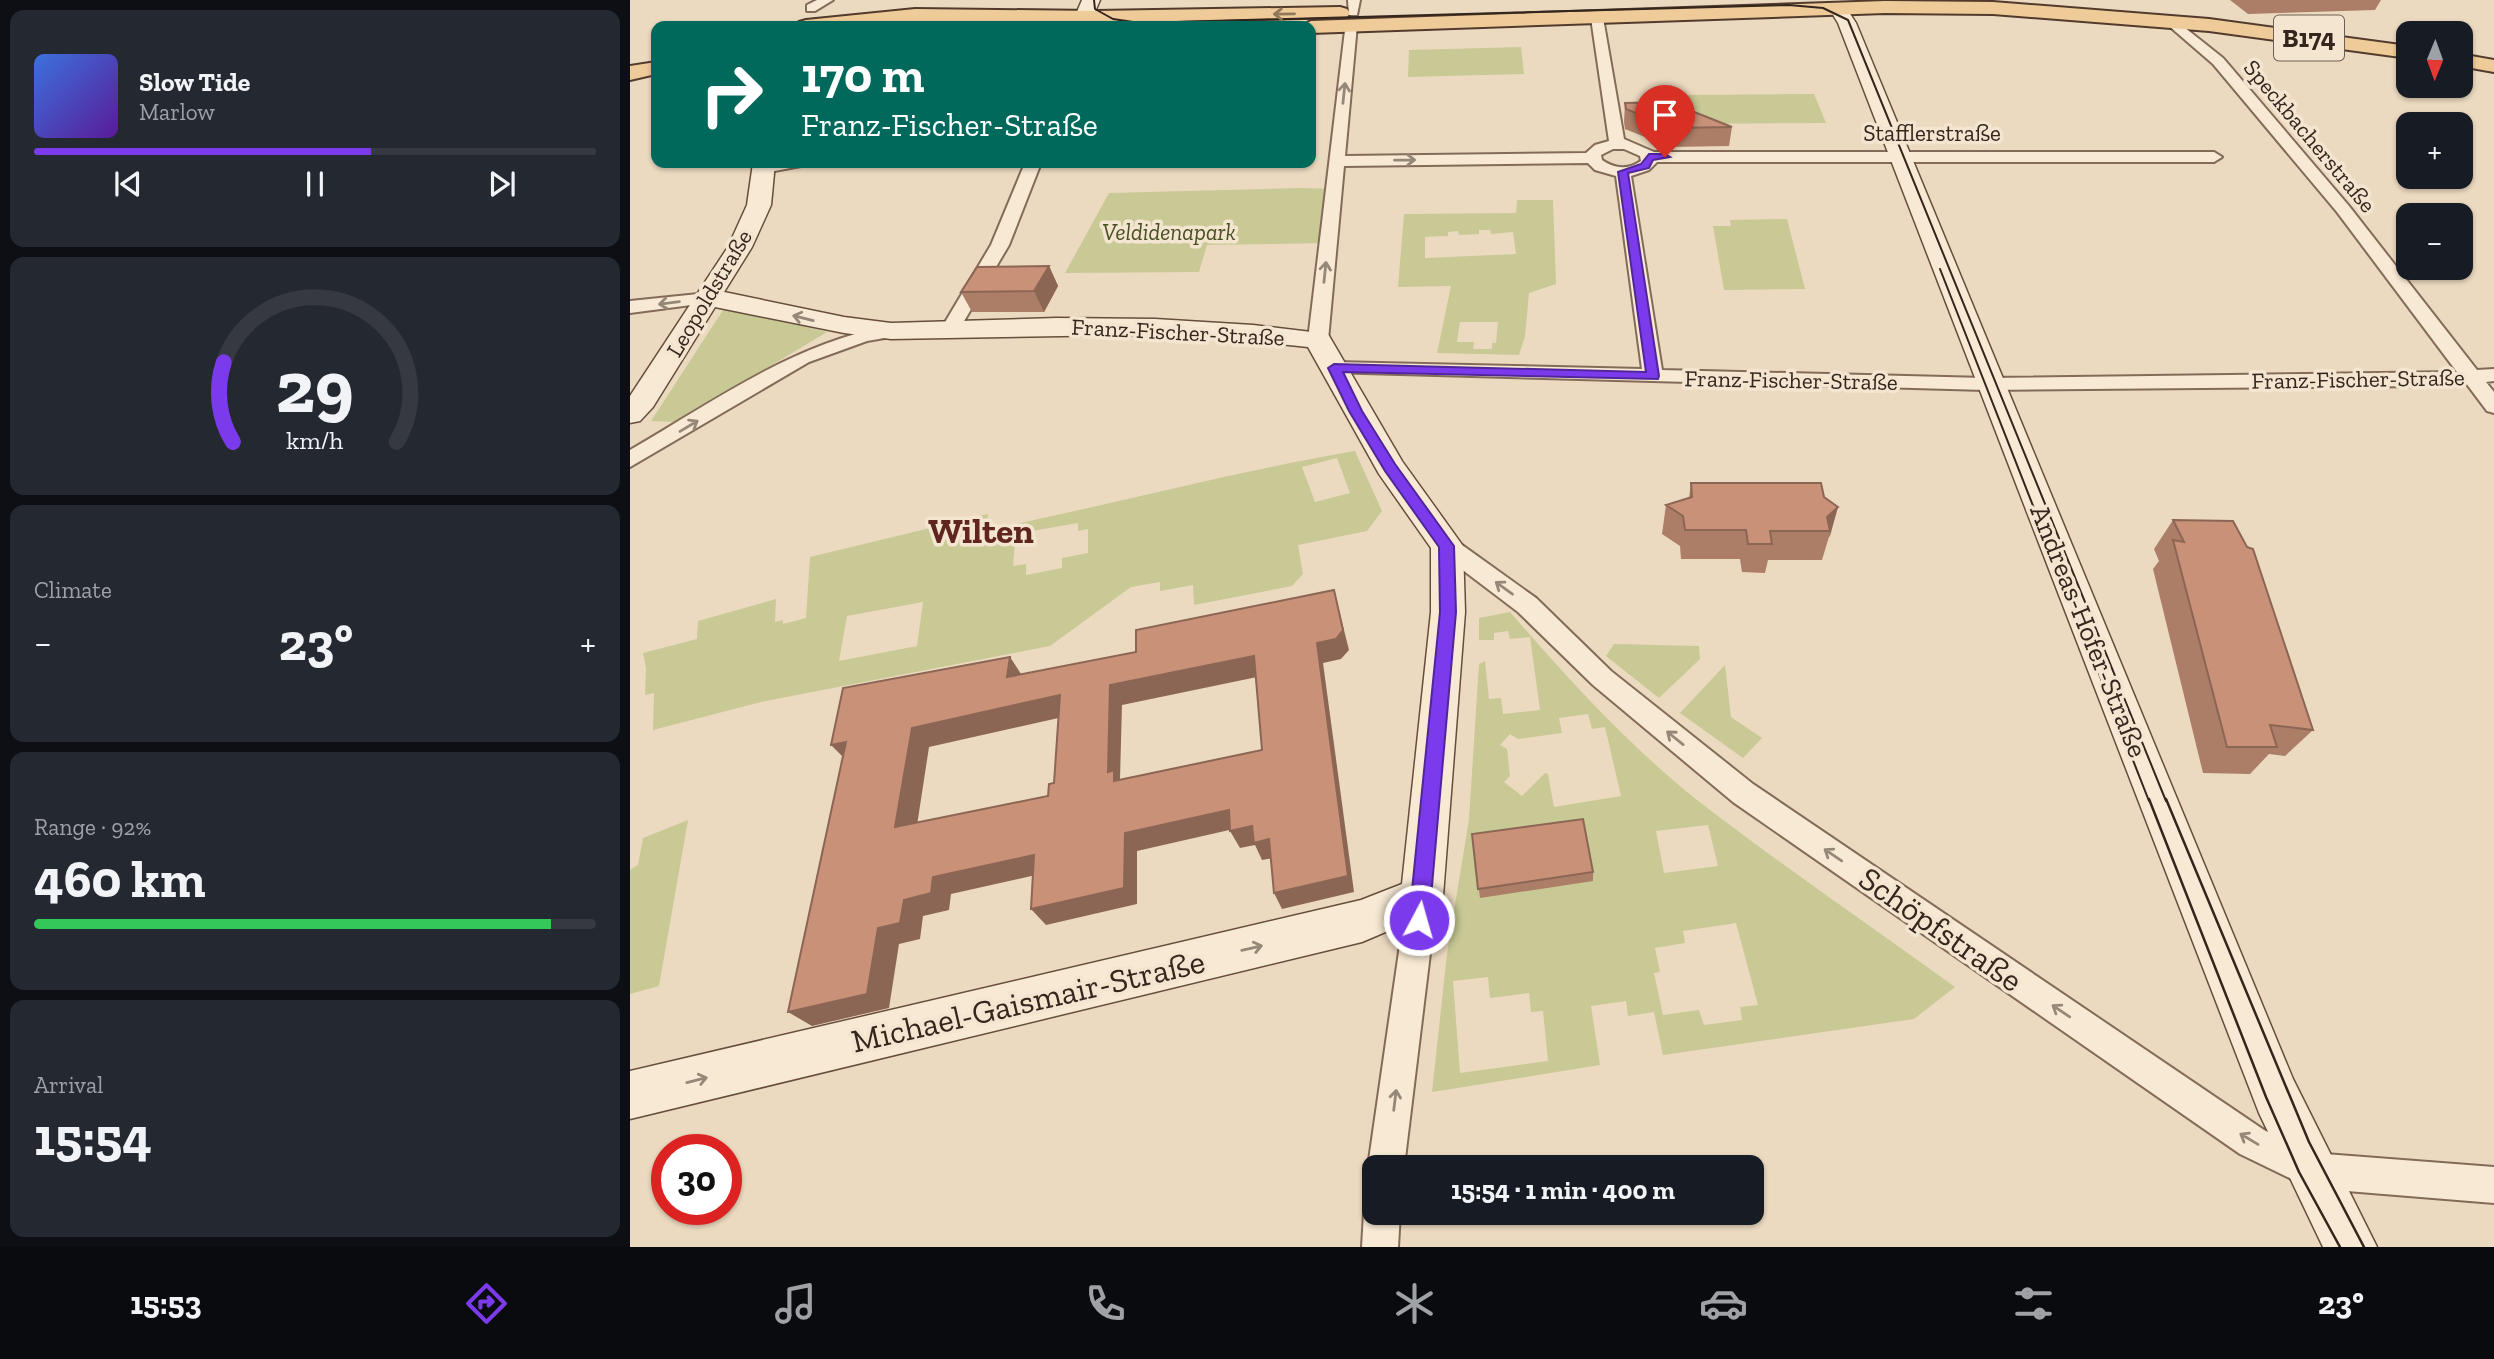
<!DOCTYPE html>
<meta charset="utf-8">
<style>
:root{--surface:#171b24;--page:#242831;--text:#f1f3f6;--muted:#9ea1a6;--line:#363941;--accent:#7c3aed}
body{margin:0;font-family:"Zilla Slab",serif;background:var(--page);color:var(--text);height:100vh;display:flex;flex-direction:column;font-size:26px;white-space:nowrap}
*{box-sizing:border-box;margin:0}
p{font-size:23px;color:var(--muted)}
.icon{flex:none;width:38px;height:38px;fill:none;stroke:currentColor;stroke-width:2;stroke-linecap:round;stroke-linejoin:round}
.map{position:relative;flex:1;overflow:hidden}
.sheet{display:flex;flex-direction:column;gap:10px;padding:10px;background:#0d0f14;width:630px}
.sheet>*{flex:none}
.hud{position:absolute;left:21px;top:21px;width:665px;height:147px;border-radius:14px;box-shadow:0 2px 5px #0004;background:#00695c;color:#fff;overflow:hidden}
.needle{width:46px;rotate:181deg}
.fabs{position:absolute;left:1766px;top:21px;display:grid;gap:14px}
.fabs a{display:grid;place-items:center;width:77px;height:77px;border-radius:14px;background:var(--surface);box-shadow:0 2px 5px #0004;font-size:35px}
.speed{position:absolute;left:21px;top:1134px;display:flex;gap:14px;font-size:35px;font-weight:700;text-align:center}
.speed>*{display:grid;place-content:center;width:91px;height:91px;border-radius:50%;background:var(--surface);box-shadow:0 2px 5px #0004;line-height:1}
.speed .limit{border:10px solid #d22;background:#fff;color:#111}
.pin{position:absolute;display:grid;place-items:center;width:60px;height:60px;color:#fff;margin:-72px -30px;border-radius:50% 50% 50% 0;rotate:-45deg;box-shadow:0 0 7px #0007}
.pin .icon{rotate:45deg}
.me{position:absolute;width:77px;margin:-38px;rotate:6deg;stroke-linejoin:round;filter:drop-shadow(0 0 5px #0008)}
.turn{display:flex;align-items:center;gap:24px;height:147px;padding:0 35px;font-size:32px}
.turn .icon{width:91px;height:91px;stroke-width:2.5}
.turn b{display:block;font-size:49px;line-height:60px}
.big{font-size:52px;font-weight:700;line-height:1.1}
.sheet .tile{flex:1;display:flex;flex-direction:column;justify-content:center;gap:10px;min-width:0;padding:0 24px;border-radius:14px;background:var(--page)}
.sheet .dial{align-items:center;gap:0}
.dial svg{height:182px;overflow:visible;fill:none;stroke:var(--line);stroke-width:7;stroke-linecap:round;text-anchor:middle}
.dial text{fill:var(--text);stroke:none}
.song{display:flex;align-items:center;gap:21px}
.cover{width:84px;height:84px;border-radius:10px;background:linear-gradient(135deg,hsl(220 70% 55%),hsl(270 70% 35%))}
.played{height:7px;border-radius:4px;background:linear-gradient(90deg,var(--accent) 60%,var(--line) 60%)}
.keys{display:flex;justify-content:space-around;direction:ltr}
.heat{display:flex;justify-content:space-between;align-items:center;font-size:38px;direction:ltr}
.charge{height:10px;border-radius:5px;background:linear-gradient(90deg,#34c759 92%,var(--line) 0)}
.trip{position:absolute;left:732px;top:1155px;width:402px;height:70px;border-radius:14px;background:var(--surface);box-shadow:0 2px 5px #0004;font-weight:700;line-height:70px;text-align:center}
.tabs{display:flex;height:112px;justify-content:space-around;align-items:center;background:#090b0e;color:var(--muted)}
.tabs .icon{width:49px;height:49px}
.tabs .selected{color:var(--accent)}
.tabs b{font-size:32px;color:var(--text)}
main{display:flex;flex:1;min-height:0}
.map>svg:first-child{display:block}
</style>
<main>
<section class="sheet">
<div class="tile">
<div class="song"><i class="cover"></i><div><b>Slow Tide</b><p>Marlow</p></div></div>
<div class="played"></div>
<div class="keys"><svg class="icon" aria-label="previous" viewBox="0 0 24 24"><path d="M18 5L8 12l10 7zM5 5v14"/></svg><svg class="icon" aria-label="pause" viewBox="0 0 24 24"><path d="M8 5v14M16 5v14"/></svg><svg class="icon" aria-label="next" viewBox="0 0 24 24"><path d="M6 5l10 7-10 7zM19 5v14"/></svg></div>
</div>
<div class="tile dial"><svg viewBox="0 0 100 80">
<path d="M14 69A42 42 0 1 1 86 69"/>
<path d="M14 69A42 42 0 0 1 10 34" stroke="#7c3aed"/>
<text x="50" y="56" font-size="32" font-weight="700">29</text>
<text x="50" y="72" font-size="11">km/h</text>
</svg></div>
<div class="tile"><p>Climate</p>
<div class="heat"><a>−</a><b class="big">23°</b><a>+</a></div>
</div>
<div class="tile"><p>Range · 92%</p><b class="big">460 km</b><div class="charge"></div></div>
<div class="tile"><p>Arrival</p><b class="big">15:54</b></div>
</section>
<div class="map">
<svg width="1864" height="1247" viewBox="0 0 1864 1247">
<rect width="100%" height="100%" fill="#ecdac0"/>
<g fill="#c8c995" fill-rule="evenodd">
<polygon points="891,47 894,74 778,77 779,50"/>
<polygon points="1184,94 1196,123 1057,124 1051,95"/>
<polygon points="670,188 704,189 698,243 577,245 569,272 435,273 479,193"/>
<path d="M 887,200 L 923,200 L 926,284 L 899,293 L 895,336 L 889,355 L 807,353 L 821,286 L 768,287 L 774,214 L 886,213 ZM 849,230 L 860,230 L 861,234 L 883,232 L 886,254 L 795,258 L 795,237 L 818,236 L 818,232 L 828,231 L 829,235 L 849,234 ZM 830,322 L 868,322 L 866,343 L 862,343 L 862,349 L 843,349 L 844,342 L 827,342 Z"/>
<polygon points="1157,219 1175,289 1094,290 1083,226 1101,226 1100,220"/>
<polygon points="95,307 197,332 47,422 21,421"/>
<path d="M 725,451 L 752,511 L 737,531 L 668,545 L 673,574 L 662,586 L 564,605 L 563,585 L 530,591 L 530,582 L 501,587 L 420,646 L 131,702 L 23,730 L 24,693 L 15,695 L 16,668 L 13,653 L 67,639 L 68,621 L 146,599 L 145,622 L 153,620 L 153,624 L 176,618 L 180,557 L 358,514 L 357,530 C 480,505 602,472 725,451 ZM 707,458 L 720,493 L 685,502 L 672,467 ZM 448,523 L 448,531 L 458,529 L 458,553 L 432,558 L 432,568 L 396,575 L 396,564 L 383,566 L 385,541 L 395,539 L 396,532 ZM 293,602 L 287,646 L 209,661 L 217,616 Z"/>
<path d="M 880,612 C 938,679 998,745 1067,800 C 1151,865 1239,925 1325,987 L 1284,1019 L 1033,1055 L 1024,1012 L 998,1016 L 996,1001 L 961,1006 L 970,1065 L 802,1092 L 817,954 L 839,819 L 849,664 L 855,661 L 859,699 L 871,698 L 873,714 L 910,710 L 900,637 L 880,639 L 878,631 L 864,633 L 864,640 L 849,640 L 849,618 ZM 958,714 L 962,729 L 975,727 L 991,796 L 924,807 L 918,774 L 915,773 L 892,796 L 874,782 L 880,776 L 877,749 L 870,745 L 880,734 L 888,739 L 932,733 L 929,718 ZM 1078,825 L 1088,866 L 1034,873 L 1026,831 ZM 1106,923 L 1128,1005 L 1110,1007 L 1112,1020 L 1074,1025 L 1069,1010 L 1033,1015 L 1024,973 L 1030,972 L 1025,948 L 1055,943 L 1053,931 ZM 858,977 L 860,998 L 899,993 L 901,1012 L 913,1011 L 918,1061 L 830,1073 L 823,981 Z"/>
<polygon points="984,644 1069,646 1070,659 1029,698 976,656"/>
<polygon points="1095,665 1101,717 1132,738 1113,758 1050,713"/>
<polygon points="58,820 29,986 0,994 0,870 8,865 13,838"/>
</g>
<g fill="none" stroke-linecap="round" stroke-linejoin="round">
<defs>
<g id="street">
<polygon points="187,0 203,0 185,11 177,11 177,5"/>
<polygon points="718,0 730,0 727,15 719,15"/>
<path d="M 967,14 L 973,18 L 994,139 L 1024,152 L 1584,152 L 1592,157 L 1584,162 L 1027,162 L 1019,170 L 1001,176 L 1032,370 L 1355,378 L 1827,372 L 1707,212 L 1583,64 L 1539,26 L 1539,20 L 1544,19 L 1593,58 L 1719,206 L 1847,370 L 1864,369 L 1864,381 L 1856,382 L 1864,392 L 1864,413 L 1857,411 L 1836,383 L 1797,386 L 1355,390 L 697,372 L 694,368 L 697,364 L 704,362 L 1012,369 L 986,176 L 965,170 L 958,163 L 714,166 L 698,340 L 688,346 L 678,340 L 716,22 L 721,21 L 727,25 L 715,156 L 956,153 L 965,145 L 979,141 L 961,18 ZM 983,149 L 994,149 L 1010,156 L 1011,161 C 998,170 985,169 972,160 L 971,155 Z"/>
<polygon points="137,163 173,163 171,166 134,173 126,168"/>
<polygon points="395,163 411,163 379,245 327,333 313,333 311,329 361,245"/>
<polygon points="78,293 84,294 87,298 84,302 0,313 0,301"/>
<path d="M 265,325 L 274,331 L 272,335 L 237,341 L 179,362 L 0,467 L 0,450 C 85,401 166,341 265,325 Z"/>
<polygon points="817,538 825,540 906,598 981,671 1123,784 1634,1130 1682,1153 1864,1167 1864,1203 1680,1188 1610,1154 1103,802 963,685 888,612 809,552 806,546 809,540"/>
<polygon points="792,882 803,886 807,896 774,1167 744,1167 744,1179 738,1167 777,896 781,886"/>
<polygon points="744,1198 744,1213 770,1213 768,1247 732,1247 734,1213 739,1200"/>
</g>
<g id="secondary">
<polygon points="452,0 470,0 459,26 441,26"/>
<polygon points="1209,5 1215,6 1226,23 1663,1079 1747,1247 1693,1247 1629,1113 1208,23 1200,10"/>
<polygon points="123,163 145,163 141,205 122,247 94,292 214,317 261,323 427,318 525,319 623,325 698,334 772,461 833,546 835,612 813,896 807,910 732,942 0,1119 0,1071 731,900 772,884 801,612 801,548 749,474 678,347 590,338 492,335 261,339 214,333 85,307 23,407 10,421 0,423 0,396 98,247 117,205"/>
</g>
<g id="primary">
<polygon points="1255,1 1363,2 1579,19 1778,46 1778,58 1579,31 1363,14 1255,13 681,33 681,26 671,26 681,21"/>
<polygon points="710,7 717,9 720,13 717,17 466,23 285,21 233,26 166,26 169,22 176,20 285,9 466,11"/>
<polygon points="1830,54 1864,60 1864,72 1830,66"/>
<polygon points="26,62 26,74 0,80 0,66"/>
</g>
</defs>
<use href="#street" stroke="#846b59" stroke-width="4"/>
<use href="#secondary" stroke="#664d3c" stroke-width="3"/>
<use href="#primary" stroke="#523b2d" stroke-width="4"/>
<use href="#street" fill="#f7e9d3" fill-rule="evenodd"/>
<use href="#secondary" fill="#f7e9d3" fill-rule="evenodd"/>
<use href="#primary" fill="#eecb99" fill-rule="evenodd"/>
<g stroke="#34261d" stroke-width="2">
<polyline points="464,0 465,9 483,19 510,23 1159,5 1193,8 1218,20 1536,801"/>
<polyline points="1310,269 1519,801"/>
</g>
<g stroke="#34261d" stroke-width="2.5">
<polyline points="1519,799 1636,1097 1669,1172 1710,1247"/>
<polyline points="1536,799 1679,1142 1734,1247"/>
</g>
</g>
<g fill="#ac7d67">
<polygon points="1600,0 1751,0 1745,10 1618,14"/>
<polygon points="995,103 1102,127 1099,146 1040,147 995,129 994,122"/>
<polygon points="419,266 428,286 414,312 342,312 331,292"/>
<polygon points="1061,483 1194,497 1208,507 1192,560 1138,560 1135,573 1112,572 1110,559 1051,559 1050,546 1032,534 1036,505 1059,498"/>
<polygon points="1543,520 1683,730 1655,756 1639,754 1620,774 1573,773 1523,569 1529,561 1524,549"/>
<polygon points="842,834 963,872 963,881 850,898"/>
</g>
<g fill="#8c6654">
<polygon points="419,266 428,286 414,312 404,291"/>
<polygon points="1208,507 1200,536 1199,537 1200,531 1197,517"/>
<polygon points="704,590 719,650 711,659 693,663 724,892 652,909 644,893 687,643"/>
<polygon points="624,656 632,676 492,705 490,779 496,799 478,772 480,685"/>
<polygon points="380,657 393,677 377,677"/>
<polygon points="430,695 442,715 299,747 284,845 265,827 282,728"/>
<polygon points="216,742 220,764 201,745"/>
<polygon points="599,810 608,828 507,851 507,904 416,925 401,909 495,833"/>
<polygon points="622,826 639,839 648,857 632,860 625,845 610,848 600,831"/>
<polygon points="404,855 419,872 321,894 319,910 293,916 290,939 269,944 259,1008 182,1026 158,1012 248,928 274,900 303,877"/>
</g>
<g fill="#c89178" stroke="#8c6654" stroke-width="2" fill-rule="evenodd">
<polygon points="409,24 409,26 332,26 333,25"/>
<polygon points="1039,102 1102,127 1042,128 996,109 995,103"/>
<polygon points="419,266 404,291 331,292 347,267"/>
<polygon points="1061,483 1191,483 1194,497 1208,507 1197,517 1200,531 1140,531 1142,544 1118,544 1116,530 1055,530 1053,516 1036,505 1062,497"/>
<polygon points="1543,520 1603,521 1617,547 1623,549 1683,730 1640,725 1647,747 1597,747 1543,540 1554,542"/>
<path d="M 704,590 L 713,630 L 706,639 L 687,643 L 718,876 L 644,893 L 639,839 L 624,843 L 622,826 L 600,831 L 599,810 L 495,833 L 494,888 L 401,909 L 404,855 L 303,877 L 301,893 L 274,900 L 270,923 L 248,928 L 237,994 L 158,1012 L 216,742 L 201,745 L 213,688 L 380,657 L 377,677 L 506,652 L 506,630 ZM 624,656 L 632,750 L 484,781 L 484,770 L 478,772 L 480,685 ZM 430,695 L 424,783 L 419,784 L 418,796 L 265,827 L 282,728 Z"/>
<polygon points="953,819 963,872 848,889 842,834"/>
</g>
<defs><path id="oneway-shaft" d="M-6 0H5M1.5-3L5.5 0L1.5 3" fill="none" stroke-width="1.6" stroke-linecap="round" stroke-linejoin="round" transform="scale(1.75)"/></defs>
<use stroke="#91785b" href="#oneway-shaft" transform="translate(654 14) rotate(179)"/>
<g stroke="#968878">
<use href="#oneway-shaft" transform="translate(714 93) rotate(-84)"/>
<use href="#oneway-shaft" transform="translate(775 160) rotate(-1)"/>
<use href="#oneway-shaft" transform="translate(695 272) rotate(-84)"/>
<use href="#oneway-shaft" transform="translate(39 303) rotate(173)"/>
<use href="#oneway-shaft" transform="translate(173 318) rotate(-166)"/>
<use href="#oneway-shaft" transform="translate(59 426) rotate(-31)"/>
<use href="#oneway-shaft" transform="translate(874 588) rotate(-144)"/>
<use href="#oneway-shaft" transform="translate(1045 738) rotate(-141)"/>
<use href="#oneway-shaft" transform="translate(1203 855) rotate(-146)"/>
<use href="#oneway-shaft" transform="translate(622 948) rotate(-13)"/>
<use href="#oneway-shaft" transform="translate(1431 1011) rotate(-146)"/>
<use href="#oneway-shaft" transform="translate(67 1080) rotate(-14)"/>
<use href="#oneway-shaft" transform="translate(765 1100) rotate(-83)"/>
<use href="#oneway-shaft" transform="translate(1619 1139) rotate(-149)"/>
</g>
<polygon fill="#7c3aed" stroke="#51269a" stroke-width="2" points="1019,154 1035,154 1040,157 1023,160 1019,168 998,173 1029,376 1028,379 713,372 732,411 765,464 824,546 826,612 799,920 796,927 789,930 782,927 779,920 810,612 809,547 755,471 719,411 698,368 704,364 1016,372 988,172 1011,164"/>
<g text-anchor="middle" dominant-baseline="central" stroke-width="7" stroke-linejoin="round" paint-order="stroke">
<g font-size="23" fill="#34261d" stroke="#f3e5d0">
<text x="1302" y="133">Stafflerstraße</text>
<text transform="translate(1680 136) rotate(50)">Speckbacherstraße</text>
<text transform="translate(79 293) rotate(-59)">Leopoldstraße</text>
<text transform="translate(548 332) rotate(3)">Franz-Fischer-Straße</text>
<text transform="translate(1728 379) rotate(-1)">Franz-Fischer-Straße</text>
<text transform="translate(1161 380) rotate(1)">Franz-Fischer-Straße</text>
</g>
<g font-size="23" font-style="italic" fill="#495024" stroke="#f3e5d0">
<text x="539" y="232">Veldidenapark</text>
</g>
<rect fill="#f3e5d0" stroke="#6d5f53" stroke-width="2" x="1644" y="15.5" width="70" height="45" rx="5"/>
<g font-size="26" font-weight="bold" fill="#34261d">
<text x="1679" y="38">B174</text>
</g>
<g font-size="28" fill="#34261d" stroke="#f3e5d0">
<text transform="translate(1459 631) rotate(68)">Andreas-Hofer-Straße</text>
</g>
<g font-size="33" fill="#34261d" stroke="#f3e5d0">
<text transform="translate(1311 929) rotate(35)">Schöpfstraße</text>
<text transform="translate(398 1001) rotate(-13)">Michael-Gaismair-Straße</text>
</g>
<g font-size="35" font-weight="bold" fill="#5f251e" stroke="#f3e5d0">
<text x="351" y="531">Wilten</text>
</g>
</g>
</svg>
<div class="fabs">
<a><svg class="needle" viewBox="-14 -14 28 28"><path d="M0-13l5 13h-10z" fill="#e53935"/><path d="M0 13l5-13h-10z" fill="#9ea1a6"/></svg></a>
<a>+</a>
<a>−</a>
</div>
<div class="speed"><div class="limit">30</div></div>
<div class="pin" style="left:1035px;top:157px;background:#d93025"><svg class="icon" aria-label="arrive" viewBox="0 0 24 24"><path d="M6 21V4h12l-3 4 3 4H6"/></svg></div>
<svg class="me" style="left:789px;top:920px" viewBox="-20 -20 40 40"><circle r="17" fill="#7c3aed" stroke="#fff" stroke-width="3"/><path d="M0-11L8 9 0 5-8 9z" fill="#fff"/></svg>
<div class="trip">15:54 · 1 min · 400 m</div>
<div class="hud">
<div class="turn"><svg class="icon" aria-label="right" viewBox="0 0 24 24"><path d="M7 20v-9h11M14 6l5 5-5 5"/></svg><div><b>170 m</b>Franz-Fischer-Straße</div></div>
</div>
</div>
</main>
<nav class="tabs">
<b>15:53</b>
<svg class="icon selected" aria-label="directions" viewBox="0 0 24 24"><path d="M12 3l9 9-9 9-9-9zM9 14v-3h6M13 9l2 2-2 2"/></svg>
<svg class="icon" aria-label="music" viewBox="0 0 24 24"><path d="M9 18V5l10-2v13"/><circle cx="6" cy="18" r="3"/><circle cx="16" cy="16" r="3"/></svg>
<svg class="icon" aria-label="phone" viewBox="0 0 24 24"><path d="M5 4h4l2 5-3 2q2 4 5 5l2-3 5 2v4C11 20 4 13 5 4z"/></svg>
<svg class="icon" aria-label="climate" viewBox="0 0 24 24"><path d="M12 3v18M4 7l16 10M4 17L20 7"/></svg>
<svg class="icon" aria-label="car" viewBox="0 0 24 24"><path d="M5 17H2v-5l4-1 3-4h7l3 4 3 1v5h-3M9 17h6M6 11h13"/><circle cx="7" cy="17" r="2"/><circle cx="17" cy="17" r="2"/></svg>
<svg class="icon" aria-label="filters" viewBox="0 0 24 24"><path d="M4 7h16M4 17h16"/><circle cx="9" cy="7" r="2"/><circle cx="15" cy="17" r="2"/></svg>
<b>23°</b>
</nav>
